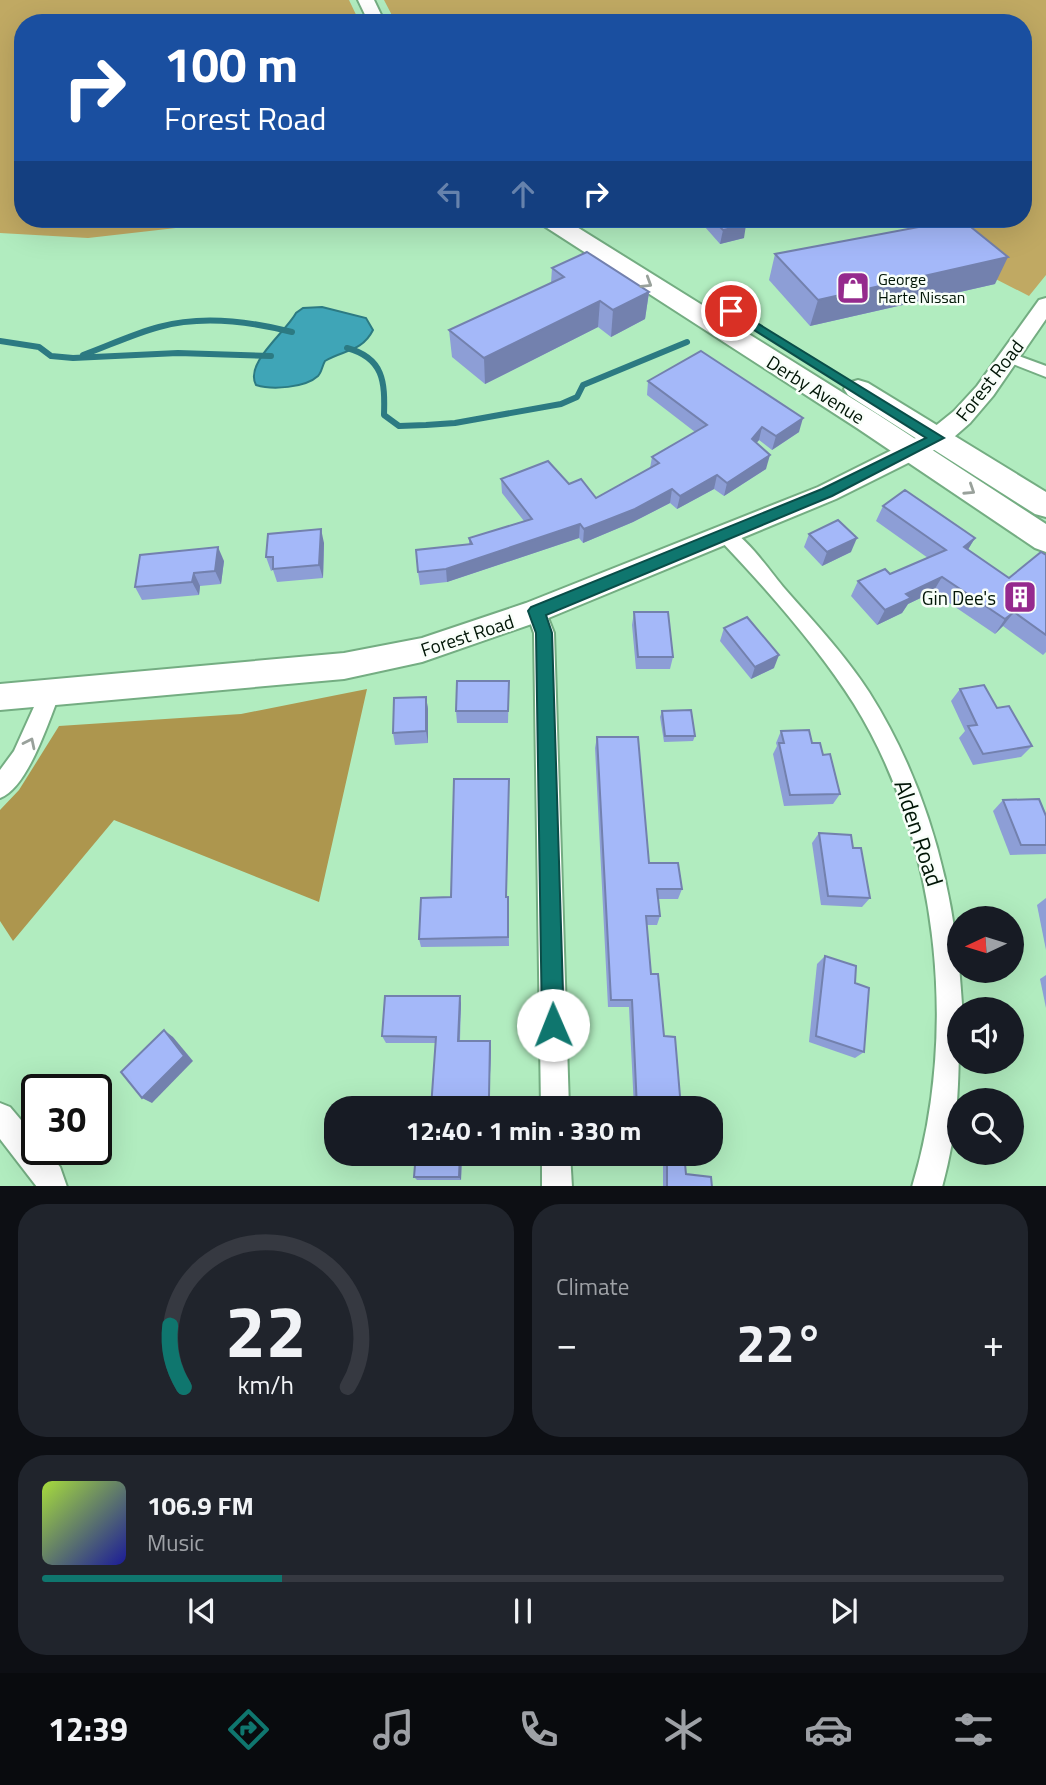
<!DOCTYPE html>
<meta charset="utf-8">
<style>
:root{--surface:#171b24;--page:#20242c;--text:#f1f3f6;--muted:#9ea1a6;--line:#363941;--accent:#0f766e}
body{margin:0;font-family:"Titillium Web",sans-serif;background:var(--page);color:var(--text);height:100vh;display:flex;flex-direction:column;font-size:26px;white-space:nowrap}
*{box-sizing:border-box;margin:0}
p{font-size:23px;color:var(--muted)}
.icon{flex:none;width:38px;height:38px;fill:none;stroke:currentColor;stroke-width:2;stroke-linecap:round;stroke-linejoin:round}
.map{position:relative;height:1186px;overflow:hidden}
.side{display:flex;flex-direction:column;gap:18px;padding:18px;background:#0d0f14;flex:1}
.side>*{flex:none}
.hud{position:absolute;left:14px;top:14px;width:1018px;height:214px;border-radius:28px;box-shadow:0 7px 28px #0002;background:#1a4fa0;color:#fff;overflow:hidden}
.needle{width:46px;rotate:266deg}
.controls{position:absolute;left:947px;top:906px;display:grid;gap:14px}
.controls a{display:grid;place-items:center;width:77px;height:77px;border-radius:50%;background:var(--surface);box-shadow:0 7px 28px #0002;font-size:35px}
.speed{position:absolute;left:21px;top:1074px;display:flex;gap:14px;font-size:35px;font-weight:700;text-align:center}
.speed>*{display:grid;place-content:center;width:91px;height:91px;border-radius:50%;background:var(--surface);box-shadow:0 7px 28px #0002;line-height:1}
.speed .limit{border:4px solid #111;border-radius:10px;background:#fff;color:#111}
.pin{position:absolute;display:grid;place-items:center;width:60px;height:60px;color:#fff;margin:-30px;border:4px solid #fff;border-radius:50%;box-shadow:0 2px 7px #0007}
.me{position:absolute;width:77px;margin:-38px;rotate:359deg;stroke-linejoin:round;filter:drop-shadow(0 0 5px #0008)}
.turn{display:flex;align-items:center;gap:24px;height:147px;padding:0 35px;font-size:32px}
.turn .icon{width:91px;height:91px;stroke-width:2.5}
.turn b{display:block;font-size:49px;line-height:60px}
.lanes{display:flex;align-items:center;height:66px;padding:0 35px;background:#0003;justify-content:center;gap:35px;direction:ltr}
.lanes .off{opacity:.35}
.big{font-size:52px;font-weight:700;line-height:1.1}
.side .tile{flex:1;display:flex;flex-direction:column;justify-content:center;gap:10px;min-width:0;padding:0 24px;border-radius:28px;background:var(--page)}
.side .dial{align-items:center;gap:0}
.dial svg{height:182px;overflow:visible;fill:none;stroke:var(--line);stroke-width:7;stroke-linecap:round;text-anchor:middle}
.dial text{fill:var(--text);stroke:none}
.song{display:flex;align-items:center;gap:21px}
.cover{width:84px;height:84px;border-radius:10px;background:linear-gradient(135deg,hsl(80 70% 55%),hsl(240 70% 35%))}
.played{height:7px;border-radius:4px;background:linear-gradient(90deg,var(--accent) 25%,var(--line) 25%)}
.keys{display:flex;justify-content:space-around;direction:ltr}
.heat{display:flex;justify-content:space-between;align-items:center;font-size:38px;direction:ltr}
.side .tiles{flex:1;display:grid;gap:18px;grid-template-columns:1fr 1fr}
.tile:last-child{grid-column:span 2}
.trip{position:absolute;left:324px;top:1096px;width:399px;height:70px;border-radius:28px;background:var(--surface);box-shadow:0 7px 28px #0002;font-weight:700;line-height:70px;text-align:center}
.menu{display:flex;height:112px;justify-content:space-around;align-items:center;background:#090b0e;color:var(--muted)}
.menu .icon{width:49px;height:49px}
.menu .current{color:var(--accent)}
.menu b{font-size:32px;color:var(--text)}
.map>svg:first-child{display:block}
</style>
<div class="map">
<svg width="1046" height="1187" viewBox="0 0 1046 1187">
<rect width="100%" height="100%" fill="#b1ecbf"/>
<g fill="#c0a963">
<polygon points="0,0 349,0 360,23 23,23 23,219 255,219 88,238 0,233"/>
<polygon points="384,0 1046,0 1046,275 1029,296 982,272 934,219 1024,219 1024,23 396,23"/>
</g>
<polygon fill="#ad964e" points="367,689 319,902 114,820 13,941 0,921 0,810 19,790 59,726 241,714"/>
<path fill="#3fa5b7" stroke="#2c7a82" stroke-width="2" d="M 322,307 L 366,318 L 373,330 C 362,352 343,350 325,361 C 322,366 322,372 318,376 C 305,388 272,390 256,385 C 244,363 286,332 296,313 L 303,308 Z"/>
<g fill="none" stroke-linecap="round" stroke-linejoin="round">
<g stroke="#2c7a82" stroke-width="6">
<polyline points="0,341 39,347 51,356 73,358 178,353 271,356"/>
<path d="M 347,348 C 384,358 385,382 384,415 L 399,426 L 426,425 L 455,423 L 561,404 L 577,397 L 583,385 L 687,342"/>
<path d="M 83,355 C 108,346 133,334 159,327 C 202,315 249,321 292,332"/>
</g>
<defs>
<g id="minor">
<polygon points="1008,352 1046,366 1046,377 1003,360 1000,357"/>
<path d="M 726,528 C 745,534 771,573 785,589 C 814,622 845,655 869,692 C 929,787 956,895 962,1004 L 962,1010 L 959,1010 C 959,1073 960,1123 942,1187 L 912,1187 C 959,1033 939,841 854,704 C 820,650 764,586 720,540 L 717,535 L 720,530 Z"/>
<polygon points="536,603 543,605 554,633 569,1108 541,1108 534,633 526,611 529,605"/>
<path d="M 50,684 L 57,687 L 60,693 C 49,720 28,788 0,798 L 0,770 L 14,751 L 43,687 Z"/>
<polygon points="0,1103 10,1107 37,1139 37,1150 46,1150 60,1167 67,1187 37,1187 0,1139"/>
<polygon points="542,1153 570,1153 572,1187 542,1187"/>
</g>
<polygon id="secondary" points="1046,298 1046,319 993,396 970,423 946,444 836,499 546,619 422,662 344,679 0,710 0,684 344,653 422,638 526,603 818,487 928,432 954,411 977,386 1039,300"/>
<g id="trunk">
<polygon points="358,0 374,0 385,23 369,23"/>
<polygon points="538,219 564,219 877,414 1046,524 1046,552 1035,548 857,428 541,224"/>
<polygon points="858,380 868,383 1046,492 1046,517 1035,514 848,395 844,389 848,383"/>
</g>
</defs>
<use href="#minor" stroke="#74ad82" stroke-width="4"/>
<use href="#secondary" stroke="#74ad82" stroke-width="4"/>
<use href="#trunk" stroke="#74ad82" stroke-width="4"/>
<use href="#minor" fill="#fff" fill-rule="evenodd"/>
<use href="#secondary" fill="#fff" fill-rule="evenodd"/>
<use href="#trunk" fill="#fff" fill-rule="evenodd"/>
</g>
<g fill="#8d9ed6">
<polygon points="706,219 739,219 744,238 720,244 705,227"/>
<polygon points="775,254 995,284 810,326 769,280"/>
<polygon points="552,268 649,292 645,319 611,337 598,327 485,384 452,357 449,330 551,283"/>
<polygon points="648,381 799,432 772,450 759,440 756,443 766,469 724,496 714,489 677,509 670,503 633,522 583,543 579,538 447,582 420,585 418,572 469,544 469,538 524,521 502,493 501,479 569,484 596,498 650,468 652,457 695,432 647,395"/>
<polygon points="883,506 975,538 968,549 1009,578 1046,555 1046,652 1043,655 1003,626 995,634 933,592 908,604 902,613 877,625 851,596 858,581 890,574 928,558 876,521"/>
<polygon points="809,534 851,552 822,566 804,547"/>
<polygon points="324,543 323,578 277,582 273,570 271,571 266,557"/>
<polygon points="224,561 221,584 200,586 199,595 142,600 135,587"/>
<polygon points="634,612 673,657 670,669 636,669 632,625"/>
<polygon points="724,628 774,668 751,679 720,641"/>
<polygon points="509,681 508,723 457,723 456,711"/>
<polygon points="960,689 1032,746 1021,757 973,765 959,738 965,731 951,701"/>
<polygon points="426,697 428,709 428,743 395,745 393,733"/>
<polygon points="662,711 695,736 693,741 664,742 660,717"/>
<polygon points="781,731 812,743 823,755 840,794 833,804 784,806 773,754 777,746 776,743"/>
<polygon points="597,737 649,863 682,889 678,899 658,899 660,916 657,925 647,925 651,974 664,1036 681,1108 634,1108 629,1007 608,1007 595,748"/>
<polygon points="509,790 506,897 508,897 509,946 421,947 419,939 451,897"/>
<polygon points="1003,800 1046,816 1046,854 1010,855 993,811"/>
<polygon points="819,833 853,848 870,898 862,907 821,905 812,843"/>
<polygon points="1046,898 1046,950 1037,905"/>
<polygon points="825,956 864,1052 855,1058 809,1042 817,964"/>
<polygon points="1046,975 1046,1008 1040,979"/>
<polygon points="461,1003 460,1041 490,1041 491,1047 489,1102 456,1102 456,1108 435,1043 386,1043 382,1036"/>
<polygon points="462,1153 461,1180 417,1180 414,1177"/>
<polygon points="663,1153 684,1153 686,1174 712,1187 663,1187"/>
</g>
<g fill="#7381ae">
<polygon points="746,225 744,238 720,244 723,230"/>
<polygon points="1008,257 995,284 810,326 818,300"/>
<polygon points="649,292 645,319 611,337 613,310"/>
<polygon points="600,301 598,327 485,384 484,358"/>
<polygon points="803,418 799,432 772,450 776,436"/>
<polygon points="762,427 759,440 749,452 752,439"/>
<polygon points="770,455 766,469 724,496 727,483"/>
<polygon points="717,475 714,489 677,509 680,496"/>
<polygon points="672,489 670,503 633,522 583,543 584,529"/>
<polygon points="580,524 579,538 447,582 446,569"/>
<polygon points="321,529 324,543 323,578 319,565"/>
<polygon points="857,538 851,552 822,566 827,552"/>
<polygon points="975,538 966,553 964,547"/>
<polygon points="218,547 224,561 221,584 215,571"/>
<polygon points="194,573 200,586 199,595 192,582"/>
<polygon points="942,577 933,592 908,604 902,613 877,625 885,610 906,594"/>
<polygon points="1014,612 1003,626 995,634 1005,619"/>
<polygon points="779,655 774,668 751,679 755,667"/>
<polygon points="426,697 428,709 428,743 426,731"/>
<polygon points="460,996 461,1003 459,1047 458,1041"/>
<polygon points="164,1030 173,1037 193,1061 152,1103 142,1098"/>
<polygon points="490,1041 491,1047 489,1102 489,1097"/>
<polygon points="460,1153 462,1153 461,1180 459,1177"/>
</g>
<g fill="#a4b8f9" stroke="#7381ae" stroke-width="2">
<polygon points="712,219 739,219 746,225 723,230"/>
<polygon points="961,219 1008,257 818,300 775,254"/>
<polygon points="587,252 649,292 613,310 600,301 484,358 449,330 564,277 552,268"/>
<polygon points="701,351 803,418 776,436 762,427 752,439 770,455 727,483 717,475 680,496 672,489 635,509 584,529 580,524 446,569 418,572 416,550 472,544 469,538 532,519 501,479 548,461 569,484 581,479 596,498 659,463 652,457 707,425 648,381"/>
<polygon points="905,490 975,538 964,547 1009,578 1041,552 1046,555 1046,635 1014,612 1005,619 942,577 906,594 911,598 885,610 858,581 885,569 890,574 946,550 883,506"/>
<polygon points="838,520 857,538 827,552 809,534"/>
<polygon points="321,529 319,565 273,569 273,557 266,557 268,534"/>
<polygon points="218,547 215,571 194,573 192,582 135,587 140,555"/>
<polygon points="634,612 668,612 673,657 638,657"/>
<polygon points="747,617 779,655 755,667 724,628"/>
<polygon points="457,681 509,681 508,711 456,711"/>
<polygon points="984,685 997,708 1009,706 1032,746 983,754 968,726 977,725 960,689"/>
<polygon points="426,697 426,731 393,733 394,698"/>
<polygon points="691,710 695,736 665,736 662,711"/>
<polygon points="809,730 812,743 820,743 823,755 830,754 840,794 790,795 779,743 784,743 781,731"/>
<polygon points="597,737 638,737 649,863 678,863 682,889 657,889 660,916 646,916 651,974 658,974 664,1036 675,1037 681,1108 637,1108 632,1000 611,1000"/>
<polygon points="454,779 509,779 506,897 508,897 508,937 419,939 421,898 451,897"/>
<polygon points="1039,799 1046,816 1046,845 1021,845 1003,800"/>
<polygon points="819,833 851,835 853,848 861,848 870,898 828,896"/>
<polygon points="825,956 856,966 855,983 869,988 864,1052 816,1036"/>
<polygon points="385,996 460,996 458,1041 490,1041 489,1097 454,1097 453,1108 431,1108 436,1037 382,1036"/>
<polygon points="164,1030 184,1056 142,1098 121,1072"/>
<polygon points="416,1153 460,1153 459,1177 414,1177"/>
<polygon points="667,1153 684,1153 686,1174 711,1177 712,1187 667,1187"/>
</g>
<defs><path id="oneway-chevron" d="M-2-3.5L2.5 0L-2 3.5" fill="none" stroke-width="1.6" stroke-linecap="round" stroke-linejoin="round" transform="scale(1.75)"/></defs>
<g stroke="#99a19b">
<use href="#oneway-chevron" transform="translate(647 283) rotate(32)"/>
<use href="#oneway-chevron" transform="translate(970 490) rotate(33)"/>
<use href="#oneway-chevron" transform="translate(30 743) rotate(-64)"/>
</g>
<polygon fill="#0f766e" stroke="#0a4d48" stroke-width="2" points="731,307 944,438 832,496 546,615 552,633 564,1025 561,1033 553,1036 545,1033 542,1025 536,633 528,611 531,607 822,489 926,438 727,313 727,308"/>
<defs>
<symbol id="shop-square" viewBox="-11 -11 22 22"><rect x="-9" y="-9" width="18" height="18" rx="4" fill="#952a8d" stroke="#f8fef9"/><path d="M-5-2.5h2.3a2.7 3.5 0 0 1 5.4 0H5L5.5 6h-11ZM-1.5-2.5h3a1.5 2.3 0 0 0-3 0Z" fill="#fff"/></symbol>
<symbol id="building-square" viewBox="-11 -11 22 22"><rect x="-9" y="-9" width="18" height="18" rx="4" fill="#952a8d" stroke="#f8fef9"/><path d="M-4-6H4V6H1V3H-1V6H-4ZM-2.5-4.3h1.7v1.8h-1.7ZM.8-4.3h1.7v1.8H.8ZM-2.5-1h1.7V.8h-1.7ZM.8-1h1.7V.8H.8Z" fill="#fff"/></symbol>
</defs>
<g fill-rule="evenodd">
<use href="#shop-square" x="834" y="269" width="38" height="38"/>
<use href="#building-square" x="1001" y="578" width="38" height="38"/>
</g>
<g text-anchor="middle" dominant-baseline="central" stroke-width="5" stroke-linejoin="round" paint-order="stroke">
<g font-size="16" fill="#011506" stroke="#f8fef9" text-anchor="start">
<text x="878" y="279">George<tspan x="878" dy="18">Harte Nissan</tspan></text>
</g>
<g font-size="19" fill="#011506" stroke="#f8fef9">
<text transform="translate(989 380) rotate(-52)">Forest Road</text>
<text transform="translate(816 389) rotate(32)">Derby Avenue</text>
<text transform="translate(467 635) rotate(-18)">Forest Road</text>
</g>
<g font-size="19" fill="#011506" stroke="#f8fef9" text-anchor="end">
<text x="996" y="597">Gin Dee's</text>
</g>
<g font-size="23" fill="#011506" stroke="#f8fef9">
<text transform="translate(919 833) rotate(72)">Alden Road</text>
</g>
</g>
</svg>
<div class="controls">
<a><svg class="needle" viewBox="-14 -14 28 28"><path d="M0-13l5 13h-10z" fill="#e53935"/><path d="M0 13l5-13h-10z" fill="#9ea1a6"/></svg></a>
<a><svg class="icon" aria-label="sound" viewBox="0 0 24 24"><path d="M4 9h4l5-4v14l-5-4H4zM17 9q2 3 0 6"/></svg></a>
<a><svg class="icon" aria-label="search" viewBox="0 0 24 24"><circle cx="10" cy="10" r="6"/><path d="M15 15l6 6"/></svg></a>
</div>
<div class="speed"><div class="limit">30</div></div>
<div class="pin" style="left:731px;top:311px;background:#d93025"><svg class="icon" aria-label="arrive" viewBox="0 0 24 24"><path d="M6 21V4h12l-3 4 3 4H6"/></svg></div>
<svg class="me" style="left:553px;top:1025px" viewBox="-20 -20 40 40"><circle r="19" fill="#fff"/><path d="M0-13L10 11 0 6-10 11z" fill="#0f766e"/></svg>
<div class="trip">12:40 · 1 min · 330 m</div>
<div class="hud">
<div class="turn"><svg class="icon" aria-label="right" viewBox="0 0 24 24"><path d="M7 20v-9h11M14 6l5 5-5 5"/></svg><div><b>100 m</b>Forest Road</div></div>
<div class="lanes"><svg class="icon off" aria-label="left" viewBox="0 0 24 24"><path d="M17 20v-9H6M10 6l-5 5 5 5"/></svg><svg class="icon off" aria-label="ahead" viewBox="0 0 24 24"><path d="M12 20V5M6 11l6-6 6 6"/></svg><svg class="icon" aria-label="right" viewBox="0 0 24 24"><path d="M7 20v-9h11M14 6l5 5-5 5"/></svg></div>
</div>
</div>
<section class="side">
<div class="tiles">
<div class="tile dial"><svg viewBox="0 0 100 80">
<path d="M14 69A42 42 0 1 1 86 69"/>
<path d="M14 69A42 42 0 0 1 8 42" stroke="#0f766e"/>
<text x="50" y="56" font-size="32" font-weight="700">22</text>
<text x="50" y="72" font-size="11">km/h</text>
</svg></div>
<div class="tile"><p>Climate</p>
<div class="heat"><a>−</a><b class="big">22°</b><a>+</a></div>
</div>
<div class="tile">
<div class="song"><i class="cover"></i><div><b>106.9 FM</b><p>Music</p></div></div>
<div class="played"></div>
<div class="keys"><svg class="icon" aria-label="previous" viewBox="0 0 24 24"><path d="M18 5L8 12l10 7zM5 5v14"/></svg><svg class="icon" aria-label="pause" viewBox="0 0 24 24"><path d="M8 5v14M16 5v14"/></svg><svg class="icon" aria-label="next" viewBox="0 0 24 24"><path d="M6 5l10 7-10 7zM19 5v14"/></svg></div>
</div>
</div>
</section>
<nav class="menu">
<b>12:39</b>
<svg class="icon current" aria-label="directions" viewBox="0 0 24 24"><path d="M12 3l9 9-9 9-9-9zM9 14v-3h6M13 9l2 2-2 2"/></svg>
<svg class="icon" aria-label="music" viewBox="0 0 24 24"><path d="M9 18V5l10-2v13"/><circle cx="6" cy="18" r="3"/><circle cx="16" cy="16" r="3"/></svg>
<svg class="icon" aria-label="phone" viewBox="0 0 24 24"><path d="M5 4h4l2 5-3 2q2 4 5 5l2-3 5 2v4C11 20 4 13 5 4z"/></svg>
<svg class="icon" aria-label="climate" viewBox="0 0 24 24"><path d="M12 3v18M4 7l16 10M4 17L20 7"/></svg>
<svg class="icon" aria-label="car" viewBox="0 0 24 24"><path d="M5 17H2v-5l4-1 3-4h7l3 4 3 1v5h-3M9 17h6M6 11h13"/><circle cx="7" cy="17" r="2"/><circle cx="17" cy="17" r="2"/></svg>
<svg class="icon" aria-label="filters" viewBox="0 0 24 24"><path d="M4 7h16M4 17h16"/><circle cx="9" cy="7" r="2"/><circle cx="15" cy="17" r="2"/></svg>
</nav>
